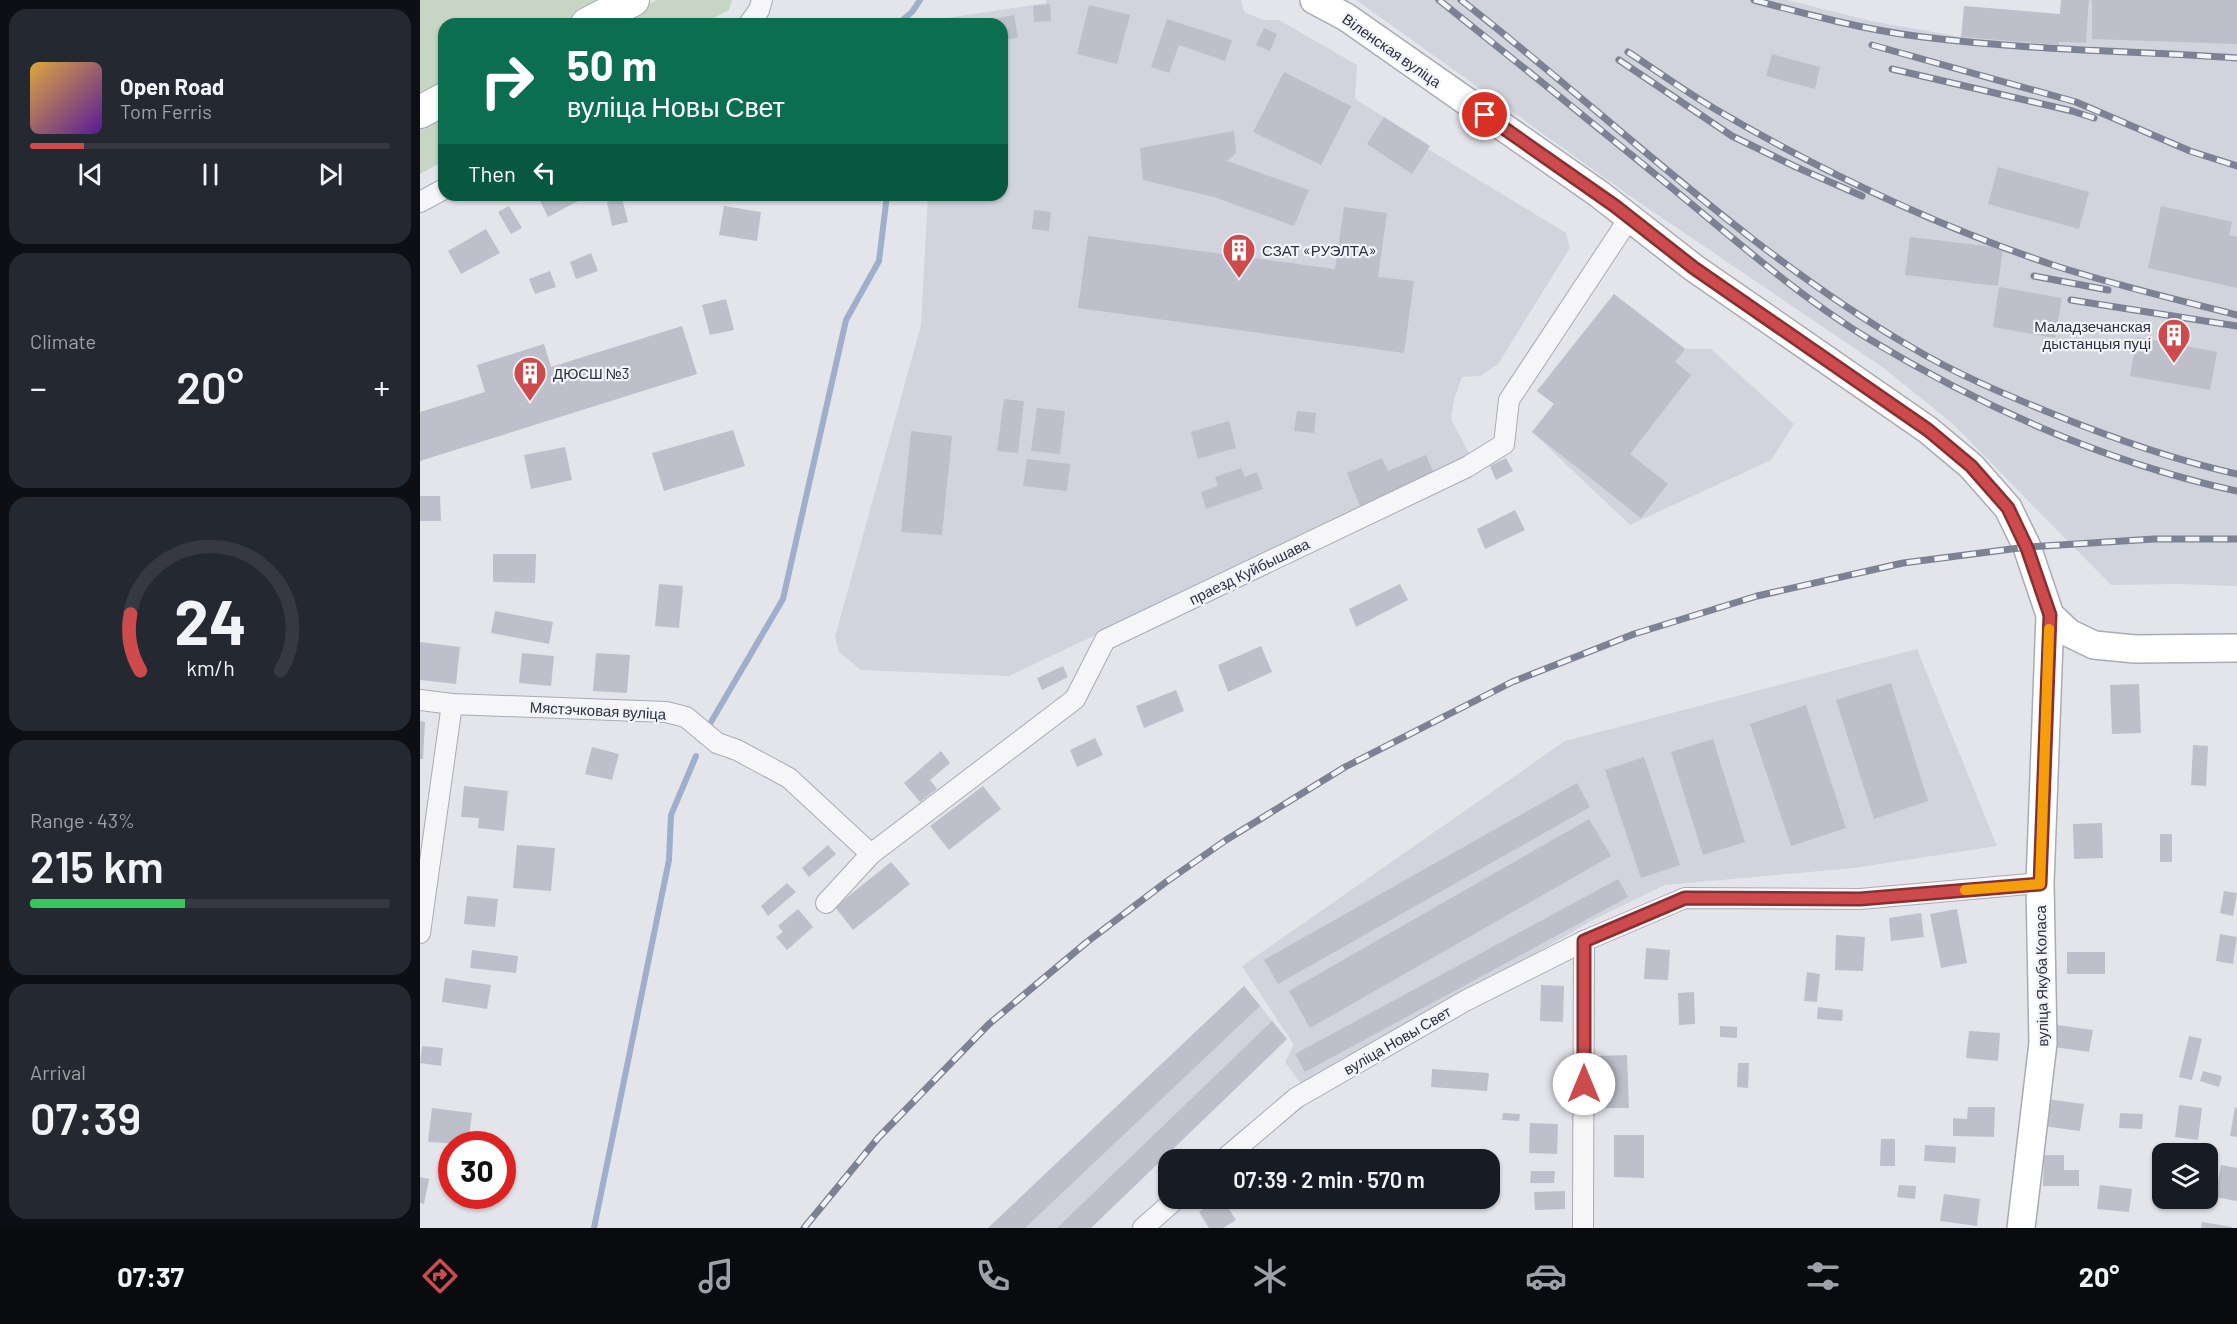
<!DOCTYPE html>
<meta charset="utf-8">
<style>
:root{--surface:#171b24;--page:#242831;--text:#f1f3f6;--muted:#9ea1a6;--line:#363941;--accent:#cd4b4d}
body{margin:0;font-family:Barlow,sans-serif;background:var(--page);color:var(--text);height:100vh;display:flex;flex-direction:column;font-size:22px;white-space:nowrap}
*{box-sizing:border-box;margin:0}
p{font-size:20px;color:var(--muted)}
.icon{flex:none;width:33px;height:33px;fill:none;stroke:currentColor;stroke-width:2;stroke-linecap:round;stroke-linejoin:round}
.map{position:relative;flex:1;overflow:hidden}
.sheet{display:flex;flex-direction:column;gap:9px;padding:9px;background:#0d0f14;width:420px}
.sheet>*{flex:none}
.guide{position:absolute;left:18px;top:18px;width:570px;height:183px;border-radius:18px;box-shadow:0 2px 4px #0004;background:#0b6e4f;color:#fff;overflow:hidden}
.fabs{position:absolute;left:1732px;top:1143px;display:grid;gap:12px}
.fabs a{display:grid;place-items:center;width:66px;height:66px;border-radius:12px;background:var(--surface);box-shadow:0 2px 4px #0004;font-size:30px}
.speed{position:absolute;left:18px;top:1131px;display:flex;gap:12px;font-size:30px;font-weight:700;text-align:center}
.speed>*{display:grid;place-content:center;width:78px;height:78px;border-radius:50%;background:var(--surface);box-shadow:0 2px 4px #0004;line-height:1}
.speed .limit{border:9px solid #d22;background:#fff;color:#111}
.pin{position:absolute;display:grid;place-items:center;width:51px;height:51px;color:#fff;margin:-26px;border:3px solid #fff;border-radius:50%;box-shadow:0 2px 6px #0007}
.me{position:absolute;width:66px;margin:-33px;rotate:0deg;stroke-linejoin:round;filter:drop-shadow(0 0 4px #0008)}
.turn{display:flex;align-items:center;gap:21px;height:126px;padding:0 30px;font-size:27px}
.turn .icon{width:78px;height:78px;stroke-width:2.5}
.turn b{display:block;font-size:42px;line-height:51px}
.then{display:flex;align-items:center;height:57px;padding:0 30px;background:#0003;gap:12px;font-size:22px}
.big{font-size:45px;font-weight:600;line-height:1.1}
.sheet .widget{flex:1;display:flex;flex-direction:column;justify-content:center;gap:9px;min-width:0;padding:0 21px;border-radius:18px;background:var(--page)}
.sheet .dial{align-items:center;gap:0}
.dial svg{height:156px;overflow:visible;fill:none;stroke:var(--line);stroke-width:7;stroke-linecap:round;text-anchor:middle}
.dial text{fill:var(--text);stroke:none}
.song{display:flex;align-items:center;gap:18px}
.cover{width:72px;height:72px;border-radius:9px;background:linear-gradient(135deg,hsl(40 70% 55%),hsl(270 70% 35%))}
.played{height:6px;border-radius:3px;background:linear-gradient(90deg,var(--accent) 15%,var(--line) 15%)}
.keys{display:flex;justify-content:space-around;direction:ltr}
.heat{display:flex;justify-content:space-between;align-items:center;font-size:33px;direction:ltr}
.charge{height:9px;border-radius:4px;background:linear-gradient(90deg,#34c759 43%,var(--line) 0)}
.trip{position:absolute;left:738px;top:1149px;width:342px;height:60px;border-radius:18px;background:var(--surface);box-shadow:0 2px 4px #0004;font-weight:600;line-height:60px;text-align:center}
.dock{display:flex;height:96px;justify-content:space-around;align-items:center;background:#090b0e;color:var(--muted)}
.dock .icon{width:42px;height:42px}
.dock .current{color:var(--accent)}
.dock b{font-size:27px;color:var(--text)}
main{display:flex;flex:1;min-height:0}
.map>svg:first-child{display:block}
</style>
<main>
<section class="sheet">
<div class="widget">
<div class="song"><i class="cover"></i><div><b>Open Road</b><p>Tom Ferris</p></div></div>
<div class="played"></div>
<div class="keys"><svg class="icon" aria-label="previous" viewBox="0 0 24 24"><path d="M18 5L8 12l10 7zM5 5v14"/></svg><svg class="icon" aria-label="pause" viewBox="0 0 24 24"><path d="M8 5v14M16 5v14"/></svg><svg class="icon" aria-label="next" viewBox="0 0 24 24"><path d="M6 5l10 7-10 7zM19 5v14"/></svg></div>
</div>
<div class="widget"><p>Climate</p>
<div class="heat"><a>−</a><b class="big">20°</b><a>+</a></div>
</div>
<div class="widget dial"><svg viewBox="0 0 100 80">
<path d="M14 69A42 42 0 1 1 86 69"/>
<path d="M14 69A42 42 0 0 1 9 40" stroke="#cd4b4d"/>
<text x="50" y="56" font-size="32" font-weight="700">24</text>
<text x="50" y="72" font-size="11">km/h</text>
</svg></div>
<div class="widget"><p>Range · 43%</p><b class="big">215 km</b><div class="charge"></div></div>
<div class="widget"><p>Arrival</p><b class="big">07:39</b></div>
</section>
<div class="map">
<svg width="1817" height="1228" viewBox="0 0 1817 1228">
<rect width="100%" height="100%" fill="#e3e5eb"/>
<g fill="#d1d4dd">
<polygon points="626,0 821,0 824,12 844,20 859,20 937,65 935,99 964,117 1008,149 1146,233 1150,248 1078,364 1060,376 1042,377 1034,400 1031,419 1051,457 589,676 441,670 419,652 415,637 501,325 508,195 582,195 582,24 516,24 520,19 626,3"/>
<polygon points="936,0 1367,0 1451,21 1541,37 1639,45 1639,42 1666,43 1669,0 1817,0 1817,586 1758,584 1691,585 1533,424 1465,369 1210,196"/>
<polygon points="1194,294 1265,349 1291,349 1374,424 1351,460 1210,525 1112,432 1134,404 1117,391"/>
<polygon points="1497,649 1577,846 1434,868 1245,885 1171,921 884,1088 865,1062 874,1045 822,966 1145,741"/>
<polygon points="824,986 867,1039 671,1228 568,1228"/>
</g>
<g fill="#c6d5c4">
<polygon points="0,0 191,0 145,24 24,24 24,87 0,100"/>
<polygon points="237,0 312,0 309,10 282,24 190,24"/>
<polygon points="24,108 24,161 0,174 0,121"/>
</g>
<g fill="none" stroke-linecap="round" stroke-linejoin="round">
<g stroke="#9faeca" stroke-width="6">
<polyline points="478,24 492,12 500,0"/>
<polyline points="291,722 363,599 426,320 459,261 467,195"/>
<polyline points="174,1228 249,860 251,815 276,756"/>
</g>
</g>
<g fill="#bdc0cb">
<polygon points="1641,0 1669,0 1666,43 1639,42 1639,45 1541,37 1544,6 1640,14"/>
<polygon points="1672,0 1817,0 1817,44 1672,39"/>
<polygon points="630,4 631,21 614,22 613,6"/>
<polygon points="669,5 710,15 697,64 657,54"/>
<polygon points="594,15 598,38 582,40 582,24 546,24"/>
<polygon points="747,19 812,40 805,61 759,45 749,73 731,67"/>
<polygon points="844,28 857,34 850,51 836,45"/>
<polygon points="1352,54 1400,67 1395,89 1346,76"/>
<polygon points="864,72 931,106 901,165 833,132"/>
<polygon points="964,117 1010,146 992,174 947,144"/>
<polygon points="814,131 816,153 807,161 889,190 874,226 794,197 723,180 720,148"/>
<polygon points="1578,167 1669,192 1659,229 1568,204"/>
<polygon points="122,195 155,195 158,201 128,217 118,197"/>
<polygon points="202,198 208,222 192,226 187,202"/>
<polygon points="89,206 102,228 91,234 78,212"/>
<polygon points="304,206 341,212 337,241 299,235"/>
<polygon points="1741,206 1812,222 1809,235 1817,237 1817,288 1728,268"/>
<polygon points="924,207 967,213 958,277 994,281 984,353 658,308 668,236 915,269"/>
<polygon points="614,210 631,212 629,231 612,229"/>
<polygon points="66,229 80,253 41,274 28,251"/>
<polygon points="1490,237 1583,248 1578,286 1485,275"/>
<polygon points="171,253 178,271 156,279 150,262"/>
<polygon points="130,271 136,287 115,294 109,279"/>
<polygon points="1579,287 1642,298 1635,338 1573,327"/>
<polygon points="1194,294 1265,349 1255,362 1271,375 1210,454 1248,484 1221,518 1112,432 1134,404 1117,391"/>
<polygon points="306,299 314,330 290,335 282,305"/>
<polygon points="262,326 277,374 0,461 0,412 65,392 57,365 124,344 131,367"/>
<polygon points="1717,337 1797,352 1790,390 1710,376"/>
<polygon points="584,399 604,401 598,453 577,451"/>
<polygon points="617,408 645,411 640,454 611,451"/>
<polygon points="877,411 896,413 894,433 874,431"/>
<polygon points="809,421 816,448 778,459 771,432"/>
<polygon points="313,430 325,466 244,491 232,453"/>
<polygon points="491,431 532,436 522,535 481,532"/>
<polygon points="145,447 152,480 111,489 104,455"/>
<polygon points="1006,455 1015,476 941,509 927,473 962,458 968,471"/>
<polygon points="1086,458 1093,471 1076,480 1070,466"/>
<polygon points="607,459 650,464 647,491 603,486"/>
<polygon points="821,468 825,477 837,472 843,489 786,509 781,492 798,486 795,477"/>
<polygon points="0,496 20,496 21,521 0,521"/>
<polygon points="1095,510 1105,530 1065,549 1057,529"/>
<polygon points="73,554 116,554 115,583 73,582"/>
<polygon points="239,584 263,586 259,628 235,626"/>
<polygon points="980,584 988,600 936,627 929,609"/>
<polygon points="75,611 133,622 129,644 71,633"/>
<polygon points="0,642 40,647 36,684 0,680"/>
<polygon points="841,646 852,672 808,692 798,665"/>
<polygon points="102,653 134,656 131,686 99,683"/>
<polygon points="176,653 210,655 207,693 173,691"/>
<polygon points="643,666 648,677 622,690 617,678"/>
<polygon points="1471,683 1508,801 1454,819 1416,700"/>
<polygon points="1719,684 1721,733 1692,734 1690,685"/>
<polygon points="756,690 764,711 724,728 716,706"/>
<polygon points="1386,705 1426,828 1371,846 1330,724"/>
<polygon points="0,721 5,722 3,759 0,759"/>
<polygon points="675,738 683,755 657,767 650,750"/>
<polygon points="1293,739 1325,842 1283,855 1251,752"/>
<polygon points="1773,745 1788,746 1786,786 1771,785"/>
<polygon points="172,747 199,754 192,780 165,774"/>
<polygon points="521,751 530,763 510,780 517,789 500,802 484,783"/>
<polygon points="1224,757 1260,865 1221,878 1185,770"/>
<polygon points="1157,783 1170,807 858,984 844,960"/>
<polygon points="44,786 88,791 84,831 58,828 59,818 41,817"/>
<polygon points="563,786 581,809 529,850 510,826"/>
<polygon points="1169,819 1191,856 890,1028 869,991"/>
<polygon points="1682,823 1683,858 1654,859 1653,824"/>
<rect x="1740" y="834" width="12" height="28"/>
<polygon points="97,845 135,848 131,891 93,888"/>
<polygon points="408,845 416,854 389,877 382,868"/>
<polygon points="471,862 490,884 433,930 415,907"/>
<polygon points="1198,879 1208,897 885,1072 875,1054"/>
<polygon points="367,883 376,892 348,916 341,906"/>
<polygon points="1804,891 1817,893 1813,916 1800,913"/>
<polygon points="47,896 78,899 75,927 44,924"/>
<polygon points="378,909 393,927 367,950 356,937 363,932 358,926"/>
<polygon points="1537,909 1547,963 1521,968 1510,914"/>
<polygon points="1501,913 1504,937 1471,941 1469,918"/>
<polygon points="1800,934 1817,937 1813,964 1796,961"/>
<polygon points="1416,935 1445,937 1443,971 1415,970"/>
<polygon points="1226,948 1250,950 1248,980 1224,979"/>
<polygon points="52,950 98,956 96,973 50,968"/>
<rect x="1647" y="952" width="38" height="22"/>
<polygon points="1387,972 1400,974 1397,1002 1384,1001"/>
<polygon points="25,978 71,985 67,1009 22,1002"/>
<polygon points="1121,985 1144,986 1143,1022 1120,1021"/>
<polygon points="824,986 840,1006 605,1228 568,1228"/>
<polygon points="1274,992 1275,1024 1259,1025 1258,993"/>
<polygon points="1398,1007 1423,1010 1422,1021 1397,1019"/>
<polygon points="852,1021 867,1039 671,1228 637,1228"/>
<polygon points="1637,1025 1673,1030 1669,1052 1634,1047"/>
<polygon points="1300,1026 1317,1027 1317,1038 1300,1037"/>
<polygon points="1549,1031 1580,1033 1578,1061 1546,1058"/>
<polygon points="1769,1036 1782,1039 1772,1080 1759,1077"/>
<polygon points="2,1046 23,1048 21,1066 0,1063"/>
<polygon points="1207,1055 1209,1108 1180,1108 1178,1056"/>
<polygon points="1318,1063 1329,1063 1328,1088 1317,1087"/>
<polygon points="1012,1069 1069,1073 1067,1091 1011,1087"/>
<polygon points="1783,1071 1802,1076 1799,1087 1780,1081"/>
<polygon points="1627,1099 1664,1104 1660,1131 1623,1126"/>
<polygon points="1759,1105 1782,1108 1778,1140 1755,1137"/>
<polygon points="1548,1107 1575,1107 1574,1137 1533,1136 1533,1118 1547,1119"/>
<polygon points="1815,1107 1817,1108 1817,1137 1810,1136"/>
<polygon points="12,1108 52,1113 48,1144 8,1142"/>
<polygon points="1083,1113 1100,1114 1099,1121 1082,1120"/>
<polygon points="1700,1113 1723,1114 1722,1129 1699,1128"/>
<polygon points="1110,1123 1138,1124 1137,1154 1109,1153"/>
<polygon points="1194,1135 1224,1135 1224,1178 1194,1177"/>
<polygon points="1461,1139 1475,1139 1475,1166 1460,1166"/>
<polygon points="1505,1145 1536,1147 1535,1163 1504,1161"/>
<polygon points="898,1154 899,1160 853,1160 853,1158"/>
<polygon points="1624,1155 1644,1155 1644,1170 1659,1170 1659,1186 1623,1186"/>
<polygon points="1801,1165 1817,1168 1817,1201 1795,1197"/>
<polygon points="1111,1171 1135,1171 1134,1183 1110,1183"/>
<polygon points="0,1177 9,1179 4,1204 0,1203"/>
<polygon points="1479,1185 1496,1186 1495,1199 1477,1197"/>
<polygon points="1680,1185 1712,1189 1709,1212 1677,1209"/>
<polygon points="1145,1191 1145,1209 1115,1210 1114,1192"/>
<polygon points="1524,1194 1560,1199 1557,1226 1520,1221"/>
<polygon points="800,1198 802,1198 816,1220 803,1228 789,1228 779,1212"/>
<polygon points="1782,1222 1812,1227 1812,1228 1781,1228"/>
</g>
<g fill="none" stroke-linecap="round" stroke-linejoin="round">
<defs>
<g id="street">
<polyline points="329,24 339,10 342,0"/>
<polyline points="0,202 24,189"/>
<polyline points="0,700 32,704 246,712 266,717 297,743 317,750 369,778 451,854"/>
<polyline points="406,903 451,854 655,699 685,640 1047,467 1084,444 1089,400 1210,217"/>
<polyline points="0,933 32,704"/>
<polyline points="803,1160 876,1098 1045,1001 1164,941 1265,898 1440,899 1620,883"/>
<polyline points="723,1228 757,1198"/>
<polyline points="1163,1228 1164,941"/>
</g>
<g id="secondary">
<polyline points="894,0 926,17 1179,194 1274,268 1508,430 1551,466 1588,508 1607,547 1630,615 1620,883 1623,1043 1601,1228"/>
<polyline points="1630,615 1649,633 1674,645 1715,649 1817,648"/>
</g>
<g id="primary">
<polyline points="167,24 213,0"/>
<polyline points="0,112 24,99"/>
</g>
</defs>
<use href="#street" stroke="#a8abb5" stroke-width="22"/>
<use href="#secondary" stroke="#a8abb5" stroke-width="30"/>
<use href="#primary" stroke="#a2a8b6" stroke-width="34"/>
<use href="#street" stroke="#f6f6f9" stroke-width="20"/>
<use href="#secondary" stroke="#fff" stroke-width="27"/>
<use href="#primary" stroke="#fff" stroke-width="32"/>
<defs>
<g id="rail">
<path d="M 1019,0 C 1097,62 1175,125 1252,188 C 1315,240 1380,297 1449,339 C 1562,407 1687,463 1817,491"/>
<path d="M 1041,0 C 1190,116 1327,252 1491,347 C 1536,374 1584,394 1633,414 C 1692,438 1754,460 1817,474"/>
<path d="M 1334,0 C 1389,15 1445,30 1503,37 C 1607,50 1712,51 1817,58"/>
<polyline points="1452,45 1656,102 1770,151 1817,166"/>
<path d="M 1208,52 C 1237,71 1266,92 1295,109 C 1401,171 1517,226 1633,265 C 1694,285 1755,299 1817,315"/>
<polyline points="1199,60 1312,136 1376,167 1442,196"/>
<polyline points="1472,69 1652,111 1674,118"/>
<polyline points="1614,276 1688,290"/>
<polyline points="1651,300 1817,326"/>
<polyline points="384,1228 458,1138 569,1024 667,942 746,882 806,840 925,767 1092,682 1214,634 1337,596 1483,563 1607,547 1734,539 1817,539"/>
</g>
</defs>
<use href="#rail" stroke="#7c8294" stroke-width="7"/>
<use href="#rail" stroke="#f3f4f8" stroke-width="4.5" stroke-dasharray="14" stroke-linecap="butt"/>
</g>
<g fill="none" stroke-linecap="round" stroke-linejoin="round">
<defs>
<polyline id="route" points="1065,115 1195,206 1274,268 1508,430 1551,466 1588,508 1607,548 1630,615 1620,884 1440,899 1265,898 1164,941 1164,1084"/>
</defs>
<use href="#route" stroke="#853132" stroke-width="15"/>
<use href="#route" stroke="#cd4b4d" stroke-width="10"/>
<polyline stroke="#f59e0b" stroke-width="10" points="1545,890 1620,884 1629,629"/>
</g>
<defs>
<symbol id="building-pin" viewBox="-11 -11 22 30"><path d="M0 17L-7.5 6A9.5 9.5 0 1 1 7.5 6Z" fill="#cd4b4d" stroke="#f3f4f8"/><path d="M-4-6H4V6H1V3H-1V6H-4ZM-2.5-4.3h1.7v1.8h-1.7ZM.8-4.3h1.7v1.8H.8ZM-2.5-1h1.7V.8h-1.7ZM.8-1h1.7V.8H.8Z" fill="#fff"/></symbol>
</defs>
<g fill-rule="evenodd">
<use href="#building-pin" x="800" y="231" width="38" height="52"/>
<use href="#building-pin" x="1735" y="316" width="38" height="52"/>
<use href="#building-pin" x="91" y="354" width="38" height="52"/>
</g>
<g text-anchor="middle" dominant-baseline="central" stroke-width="4.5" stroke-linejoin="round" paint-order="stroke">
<g font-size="15" fill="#2b3043" stroke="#f3f4f8">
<text transform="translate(972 50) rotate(35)">Віленская вуліца</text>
<text transform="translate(829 571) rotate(-26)">праезд Куйбышава</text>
<text transform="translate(178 710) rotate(3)">Мястэчковая вуліца</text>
<text transform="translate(1621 976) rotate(-91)">вуліца Якуба Коласа</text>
<text transform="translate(977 1040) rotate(-30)">вуліца Новы Свет</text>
</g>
<g font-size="15" fill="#2b3043" stroke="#f3f4f8" text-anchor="start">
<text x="842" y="250">СЗАТ «РУЭЛТА»</text>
<text x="1731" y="326" text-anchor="end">Маладзечанская<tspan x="1731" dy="17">дыстанцыя пуці</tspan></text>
<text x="133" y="373">ДЮСШ №3</text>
</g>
</g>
</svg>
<div class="fabs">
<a><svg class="icon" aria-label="layers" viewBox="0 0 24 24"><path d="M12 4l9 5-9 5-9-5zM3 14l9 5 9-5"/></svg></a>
</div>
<div class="speed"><div class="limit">30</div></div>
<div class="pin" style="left:1065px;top:115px;background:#d93025"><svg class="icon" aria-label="arrive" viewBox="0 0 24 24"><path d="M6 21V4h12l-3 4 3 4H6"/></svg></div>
<svg class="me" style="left:1164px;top:1084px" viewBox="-20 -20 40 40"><circle r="19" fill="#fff"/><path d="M0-13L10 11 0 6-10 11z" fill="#cd4b4d"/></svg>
<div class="trip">07:39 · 2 min · 570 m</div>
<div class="guide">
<div class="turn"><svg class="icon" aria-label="right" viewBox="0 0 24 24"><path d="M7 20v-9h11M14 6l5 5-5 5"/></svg><div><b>50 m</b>вуліца Новы Свет</div></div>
<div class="then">Then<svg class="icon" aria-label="left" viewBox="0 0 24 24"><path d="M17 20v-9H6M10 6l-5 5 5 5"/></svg></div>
</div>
</div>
</main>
<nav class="dock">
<b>07:37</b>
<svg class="icon current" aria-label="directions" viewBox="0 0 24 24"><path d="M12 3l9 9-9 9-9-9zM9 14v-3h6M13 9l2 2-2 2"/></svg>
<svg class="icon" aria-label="music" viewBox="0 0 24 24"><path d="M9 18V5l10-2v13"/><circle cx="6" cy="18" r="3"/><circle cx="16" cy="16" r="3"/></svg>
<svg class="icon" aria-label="phone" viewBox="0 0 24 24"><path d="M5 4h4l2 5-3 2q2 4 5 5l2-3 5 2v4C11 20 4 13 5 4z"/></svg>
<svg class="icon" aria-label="climate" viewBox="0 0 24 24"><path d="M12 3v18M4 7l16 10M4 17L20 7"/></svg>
<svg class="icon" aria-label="car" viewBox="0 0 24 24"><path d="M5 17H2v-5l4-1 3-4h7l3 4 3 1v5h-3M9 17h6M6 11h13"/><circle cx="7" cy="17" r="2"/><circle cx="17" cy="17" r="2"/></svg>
<svg class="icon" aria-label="filters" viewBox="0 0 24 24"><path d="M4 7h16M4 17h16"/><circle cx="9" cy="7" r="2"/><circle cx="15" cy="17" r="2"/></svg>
<b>20°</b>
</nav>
